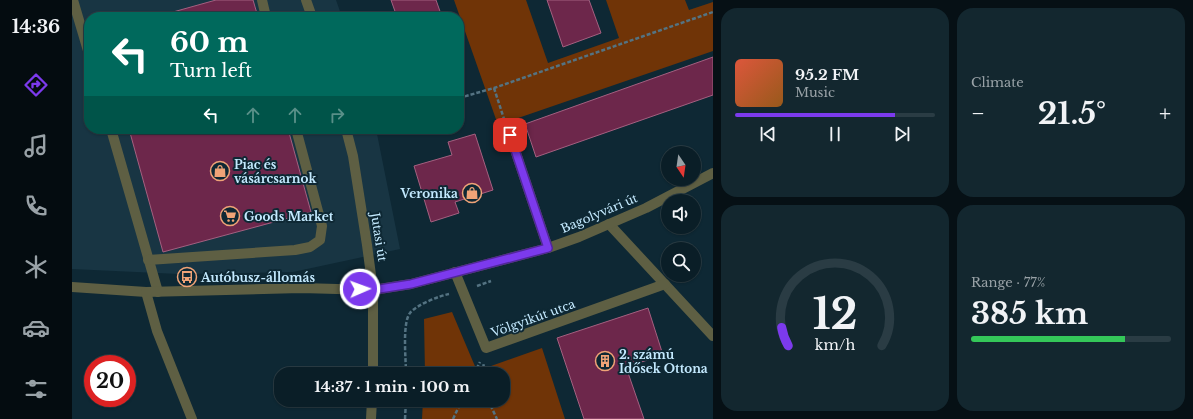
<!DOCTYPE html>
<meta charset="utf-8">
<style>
:root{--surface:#0a1e27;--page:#13272f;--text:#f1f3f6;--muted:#99a2a7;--line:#2a3c44;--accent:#7c3aed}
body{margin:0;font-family:"Libre Baskerville",serif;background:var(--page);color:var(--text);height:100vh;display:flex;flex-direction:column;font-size:15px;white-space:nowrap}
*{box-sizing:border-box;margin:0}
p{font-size:13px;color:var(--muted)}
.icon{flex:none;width:22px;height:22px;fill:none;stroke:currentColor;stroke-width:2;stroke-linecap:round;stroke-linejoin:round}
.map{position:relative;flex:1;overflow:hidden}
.side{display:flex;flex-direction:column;gap:8px;padding:8px;background:#061015;width:480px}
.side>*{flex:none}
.top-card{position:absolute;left:12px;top:12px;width:380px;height:122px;border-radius:16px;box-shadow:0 1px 3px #0004,0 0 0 1px var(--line);background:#00695c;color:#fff;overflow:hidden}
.needle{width:26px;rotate:167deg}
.controls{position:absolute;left:589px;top:146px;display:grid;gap:8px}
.controls a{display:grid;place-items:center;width:40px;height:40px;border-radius:50%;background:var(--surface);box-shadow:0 1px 3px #0004,0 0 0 1px var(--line);font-size:20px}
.speed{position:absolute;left:12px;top:355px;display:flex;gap:8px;font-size:20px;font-weight:700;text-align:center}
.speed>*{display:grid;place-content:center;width:52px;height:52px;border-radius:50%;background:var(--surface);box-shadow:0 1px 3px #0004,0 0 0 1px var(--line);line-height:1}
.speed .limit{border:6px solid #d22;background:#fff;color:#111}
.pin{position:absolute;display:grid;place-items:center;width:34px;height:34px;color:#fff;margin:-17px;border-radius:8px;box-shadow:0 2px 6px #0006}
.me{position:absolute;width:44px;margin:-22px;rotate:88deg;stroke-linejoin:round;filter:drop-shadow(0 0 3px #0008)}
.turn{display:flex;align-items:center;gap:14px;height:84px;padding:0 20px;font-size:18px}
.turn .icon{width:52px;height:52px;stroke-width:2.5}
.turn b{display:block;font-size:28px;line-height:34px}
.lanes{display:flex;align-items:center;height:38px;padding:0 20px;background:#0003;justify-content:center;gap:20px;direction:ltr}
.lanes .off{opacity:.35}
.big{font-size:30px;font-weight:800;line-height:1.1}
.side .card{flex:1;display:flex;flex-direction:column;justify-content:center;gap:6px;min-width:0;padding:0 14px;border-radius:16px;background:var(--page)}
.side .dial{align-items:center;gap:0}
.dial svg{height:104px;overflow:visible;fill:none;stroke:var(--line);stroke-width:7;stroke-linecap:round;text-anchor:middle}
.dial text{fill:var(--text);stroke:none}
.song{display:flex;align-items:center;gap:12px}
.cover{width:48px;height:48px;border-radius:6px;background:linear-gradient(135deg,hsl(10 70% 55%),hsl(30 70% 35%))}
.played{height:4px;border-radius:2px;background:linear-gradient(90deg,var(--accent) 80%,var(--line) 80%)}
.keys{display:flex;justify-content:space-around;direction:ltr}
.heat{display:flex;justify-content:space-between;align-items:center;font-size:22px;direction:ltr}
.charge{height:6px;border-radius:3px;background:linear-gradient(90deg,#34c759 77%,var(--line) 0)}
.side .tiles{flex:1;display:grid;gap:8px;grid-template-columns:repeat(2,1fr)}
.trip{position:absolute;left:202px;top:367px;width:236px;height:40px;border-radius:16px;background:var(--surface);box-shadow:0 1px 3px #0004,0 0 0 1px var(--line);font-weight:800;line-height:40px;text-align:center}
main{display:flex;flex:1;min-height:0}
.tabs{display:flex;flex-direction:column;width:72px;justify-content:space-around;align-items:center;background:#040c10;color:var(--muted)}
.tabs .icon{width:28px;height:28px}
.tabs .current{color:var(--accent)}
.tabs b{font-size:18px;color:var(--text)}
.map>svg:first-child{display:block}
</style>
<main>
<nav class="tabs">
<b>14:36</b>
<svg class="icon current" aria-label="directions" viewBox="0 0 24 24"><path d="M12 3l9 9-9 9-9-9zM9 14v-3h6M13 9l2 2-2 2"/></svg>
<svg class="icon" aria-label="music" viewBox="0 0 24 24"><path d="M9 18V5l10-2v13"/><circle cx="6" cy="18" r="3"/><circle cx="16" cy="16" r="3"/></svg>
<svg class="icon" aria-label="phone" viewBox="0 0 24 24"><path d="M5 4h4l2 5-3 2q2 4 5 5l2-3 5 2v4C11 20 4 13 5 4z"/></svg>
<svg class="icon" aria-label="climate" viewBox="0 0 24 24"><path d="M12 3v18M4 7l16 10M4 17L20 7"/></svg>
<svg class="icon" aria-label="car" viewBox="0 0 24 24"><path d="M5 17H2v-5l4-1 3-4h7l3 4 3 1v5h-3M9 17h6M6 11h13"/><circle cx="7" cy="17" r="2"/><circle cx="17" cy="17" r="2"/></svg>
<svg class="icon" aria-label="filters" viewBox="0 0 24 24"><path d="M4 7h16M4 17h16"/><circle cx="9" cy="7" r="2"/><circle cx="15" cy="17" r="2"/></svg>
</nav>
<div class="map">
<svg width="641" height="419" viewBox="0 0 641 419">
<rect width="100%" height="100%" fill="#0e2834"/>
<polygon fill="#183543" points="0,0 264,0 270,17 17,17 17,129 304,129 328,249 221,272 107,274 0,269"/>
<g fill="#703407">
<polygon points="382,0 454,0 476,63 547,38 534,0 613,0 617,10 641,2 641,51 426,125"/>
<polygon points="380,312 405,371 470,348 493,419 350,419 351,400 431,400 431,374 353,374 352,319"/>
</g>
<g fill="#6d274b" stroke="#a46080">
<polygon points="144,0 181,0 186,17 102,17 101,12"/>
<polygon points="319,0 364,0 370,17 325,17"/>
<polygon points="475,0 517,0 529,33 491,47"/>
<polygon points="641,57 641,95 464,157 453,124"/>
<polygon points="57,129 216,129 239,212 91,252"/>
<polygon points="403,134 421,190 383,202 387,213 359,222 342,166 380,155 376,142"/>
<polygon points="576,308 591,355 554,367 572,419 512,419 485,338"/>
</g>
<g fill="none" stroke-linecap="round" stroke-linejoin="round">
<g stroke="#547382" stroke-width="2.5" stroke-dasharray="4 2" stroke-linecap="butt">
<polyline points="422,88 433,122"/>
<polyline points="387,98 422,88 641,12"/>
<polyline points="405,286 419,281"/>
<path d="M 334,374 C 334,360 330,323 338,313 C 344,305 367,296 377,294"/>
<polyline points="402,374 408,362"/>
<polyline points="410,374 412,363"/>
<polyline points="416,400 425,419"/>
<polyline points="333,419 334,400"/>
<polyline points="381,419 390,400"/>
</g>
<g stroke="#5e5f43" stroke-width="10">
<polyline points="1,0 17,54"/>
<polyline points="190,0 194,17"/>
<polyline points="234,0 240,17"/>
<polyline points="39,129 86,292"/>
<polyline points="274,129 281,156 295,245 301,290 301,374"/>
<polyline points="438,135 476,248"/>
<polyline points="537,224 641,336"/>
<polyline points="76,260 223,250 238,247 248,240 250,226 224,129"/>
<polyline points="383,272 414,348 593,284"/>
<polyline points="0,287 74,292 229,288 301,290 339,284 476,248 507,237 574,208 641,173"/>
<polyline points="74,292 85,331 120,419"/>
<polyline points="299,419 300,400"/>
</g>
</g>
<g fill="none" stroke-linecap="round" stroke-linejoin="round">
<defs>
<polyline id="route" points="288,289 301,290 339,284 476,248 438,135"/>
</defs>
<use href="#route" stroke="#51269a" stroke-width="10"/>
<use href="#route" stroke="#7c3aed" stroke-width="7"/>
</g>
<defs>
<symbol id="shop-ring" viewBox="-11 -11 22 22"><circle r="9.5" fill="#0e2834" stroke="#efa377" stroke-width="1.5"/><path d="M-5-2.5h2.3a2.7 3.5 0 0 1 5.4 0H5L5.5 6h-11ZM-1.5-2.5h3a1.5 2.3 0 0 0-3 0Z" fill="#efa377"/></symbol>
<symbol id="supermarket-ring" viewBox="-11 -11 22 22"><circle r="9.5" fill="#0e2834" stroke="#efa377" stroke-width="1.5"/><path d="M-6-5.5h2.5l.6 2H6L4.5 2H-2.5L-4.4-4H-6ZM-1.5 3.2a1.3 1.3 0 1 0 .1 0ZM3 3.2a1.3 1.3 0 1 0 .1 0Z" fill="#efa377"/></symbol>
<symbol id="bus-ring" viewBox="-11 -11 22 22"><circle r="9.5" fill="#0e2834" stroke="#efa377" stroke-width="1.5"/><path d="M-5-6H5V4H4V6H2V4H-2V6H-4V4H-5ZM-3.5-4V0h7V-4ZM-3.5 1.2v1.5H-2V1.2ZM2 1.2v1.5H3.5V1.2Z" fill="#efa377"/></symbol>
<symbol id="building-ring" viewBox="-11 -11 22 22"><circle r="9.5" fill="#0e2834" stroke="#efa377" stroke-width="1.5"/><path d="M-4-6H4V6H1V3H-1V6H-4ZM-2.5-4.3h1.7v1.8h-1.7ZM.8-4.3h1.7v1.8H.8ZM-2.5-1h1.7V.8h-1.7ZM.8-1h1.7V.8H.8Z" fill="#efa377"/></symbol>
</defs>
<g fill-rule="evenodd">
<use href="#shop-ring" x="137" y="160" width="22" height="22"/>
<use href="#shop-ring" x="389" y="182" width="22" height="22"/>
<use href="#supermarket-ring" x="147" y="205" width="22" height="22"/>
<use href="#bus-ring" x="104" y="266" width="22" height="22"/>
<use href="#building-ring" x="522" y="350" width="22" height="22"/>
</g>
<g text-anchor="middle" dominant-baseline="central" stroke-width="4" stroke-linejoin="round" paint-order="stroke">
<g font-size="12" font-weight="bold" fill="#c4eaff" stroke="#0e2834" text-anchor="start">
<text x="162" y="164">Piac és<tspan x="162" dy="14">vásárcsarnok</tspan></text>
<text x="386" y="193" text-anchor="end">Veronika</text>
<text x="172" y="216">Goods Market</text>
<text x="129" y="277">Autóbusz-állomás</text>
<text x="547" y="354">2. számú<tspan x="547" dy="14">Idősek Ottona</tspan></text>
</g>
<g font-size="12" fill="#c4eaff" stroke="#0e2834">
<text transform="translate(527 213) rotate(-23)">Bagolyvári út</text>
<text transform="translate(307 237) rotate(81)">Jutasi út</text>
<text transform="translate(461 318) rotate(-20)">Völgyikút utca</text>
</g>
</g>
</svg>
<div class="controls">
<a><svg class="needle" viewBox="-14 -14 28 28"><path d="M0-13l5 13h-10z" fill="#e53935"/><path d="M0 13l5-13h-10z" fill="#99a2a7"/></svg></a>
<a><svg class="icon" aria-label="sound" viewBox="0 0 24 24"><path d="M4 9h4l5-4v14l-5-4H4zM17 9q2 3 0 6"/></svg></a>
<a><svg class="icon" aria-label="search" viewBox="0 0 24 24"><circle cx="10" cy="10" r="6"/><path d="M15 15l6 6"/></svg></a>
</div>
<div class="speed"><div class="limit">20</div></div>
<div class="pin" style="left:438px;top:135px;background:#d93025"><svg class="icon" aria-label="arrive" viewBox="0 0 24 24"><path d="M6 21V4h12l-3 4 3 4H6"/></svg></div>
<svg class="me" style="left:288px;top:289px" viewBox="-20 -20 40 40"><circle r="17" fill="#7c3aed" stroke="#fff" stroke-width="3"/><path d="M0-11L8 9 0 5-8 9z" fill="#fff"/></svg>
<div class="trip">14:37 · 1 min · 100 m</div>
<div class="top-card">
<div class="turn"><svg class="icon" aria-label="left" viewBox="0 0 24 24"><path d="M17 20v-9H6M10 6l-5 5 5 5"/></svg><div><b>60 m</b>Turn left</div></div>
<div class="lanes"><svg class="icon" aria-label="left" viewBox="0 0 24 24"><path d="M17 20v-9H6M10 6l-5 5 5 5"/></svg><svg class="icon off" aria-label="ahead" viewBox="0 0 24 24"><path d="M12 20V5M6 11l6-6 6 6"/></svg><svg class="icon off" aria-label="ahead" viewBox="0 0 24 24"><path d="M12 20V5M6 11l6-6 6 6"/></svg><svg class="icon off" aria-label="right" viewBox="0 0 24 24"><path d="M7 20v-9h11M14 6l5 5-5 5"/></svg></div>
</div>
</div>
<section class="side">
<div class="tiles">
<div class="card">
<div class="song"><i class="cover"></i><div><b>95.2 FM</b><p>Music</p></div></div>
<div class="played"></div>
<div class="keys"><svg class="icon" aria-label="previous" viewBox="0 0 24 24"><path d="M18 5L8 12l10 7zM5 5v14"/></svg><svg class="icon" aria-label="pause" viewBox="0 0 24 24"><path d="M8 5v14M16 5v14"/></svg><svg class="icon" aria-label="next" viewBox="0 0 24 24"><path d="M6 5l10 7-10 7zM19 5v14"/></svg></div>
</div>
<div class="card"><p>Climate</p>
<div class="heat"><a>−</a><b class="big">21.5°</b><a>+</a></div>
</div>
<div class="card dial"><svg viewBox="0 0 100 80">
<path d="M14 69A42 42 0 1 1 86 69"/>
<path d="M14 69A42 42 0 0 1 9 55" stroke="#7c3aed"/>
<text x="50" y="56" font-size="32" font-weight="700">12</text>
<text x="50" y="72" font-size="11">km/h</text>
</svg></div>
<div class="card"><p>Range · 77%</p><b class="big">385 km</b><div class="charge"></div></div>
</div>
</section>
</main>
